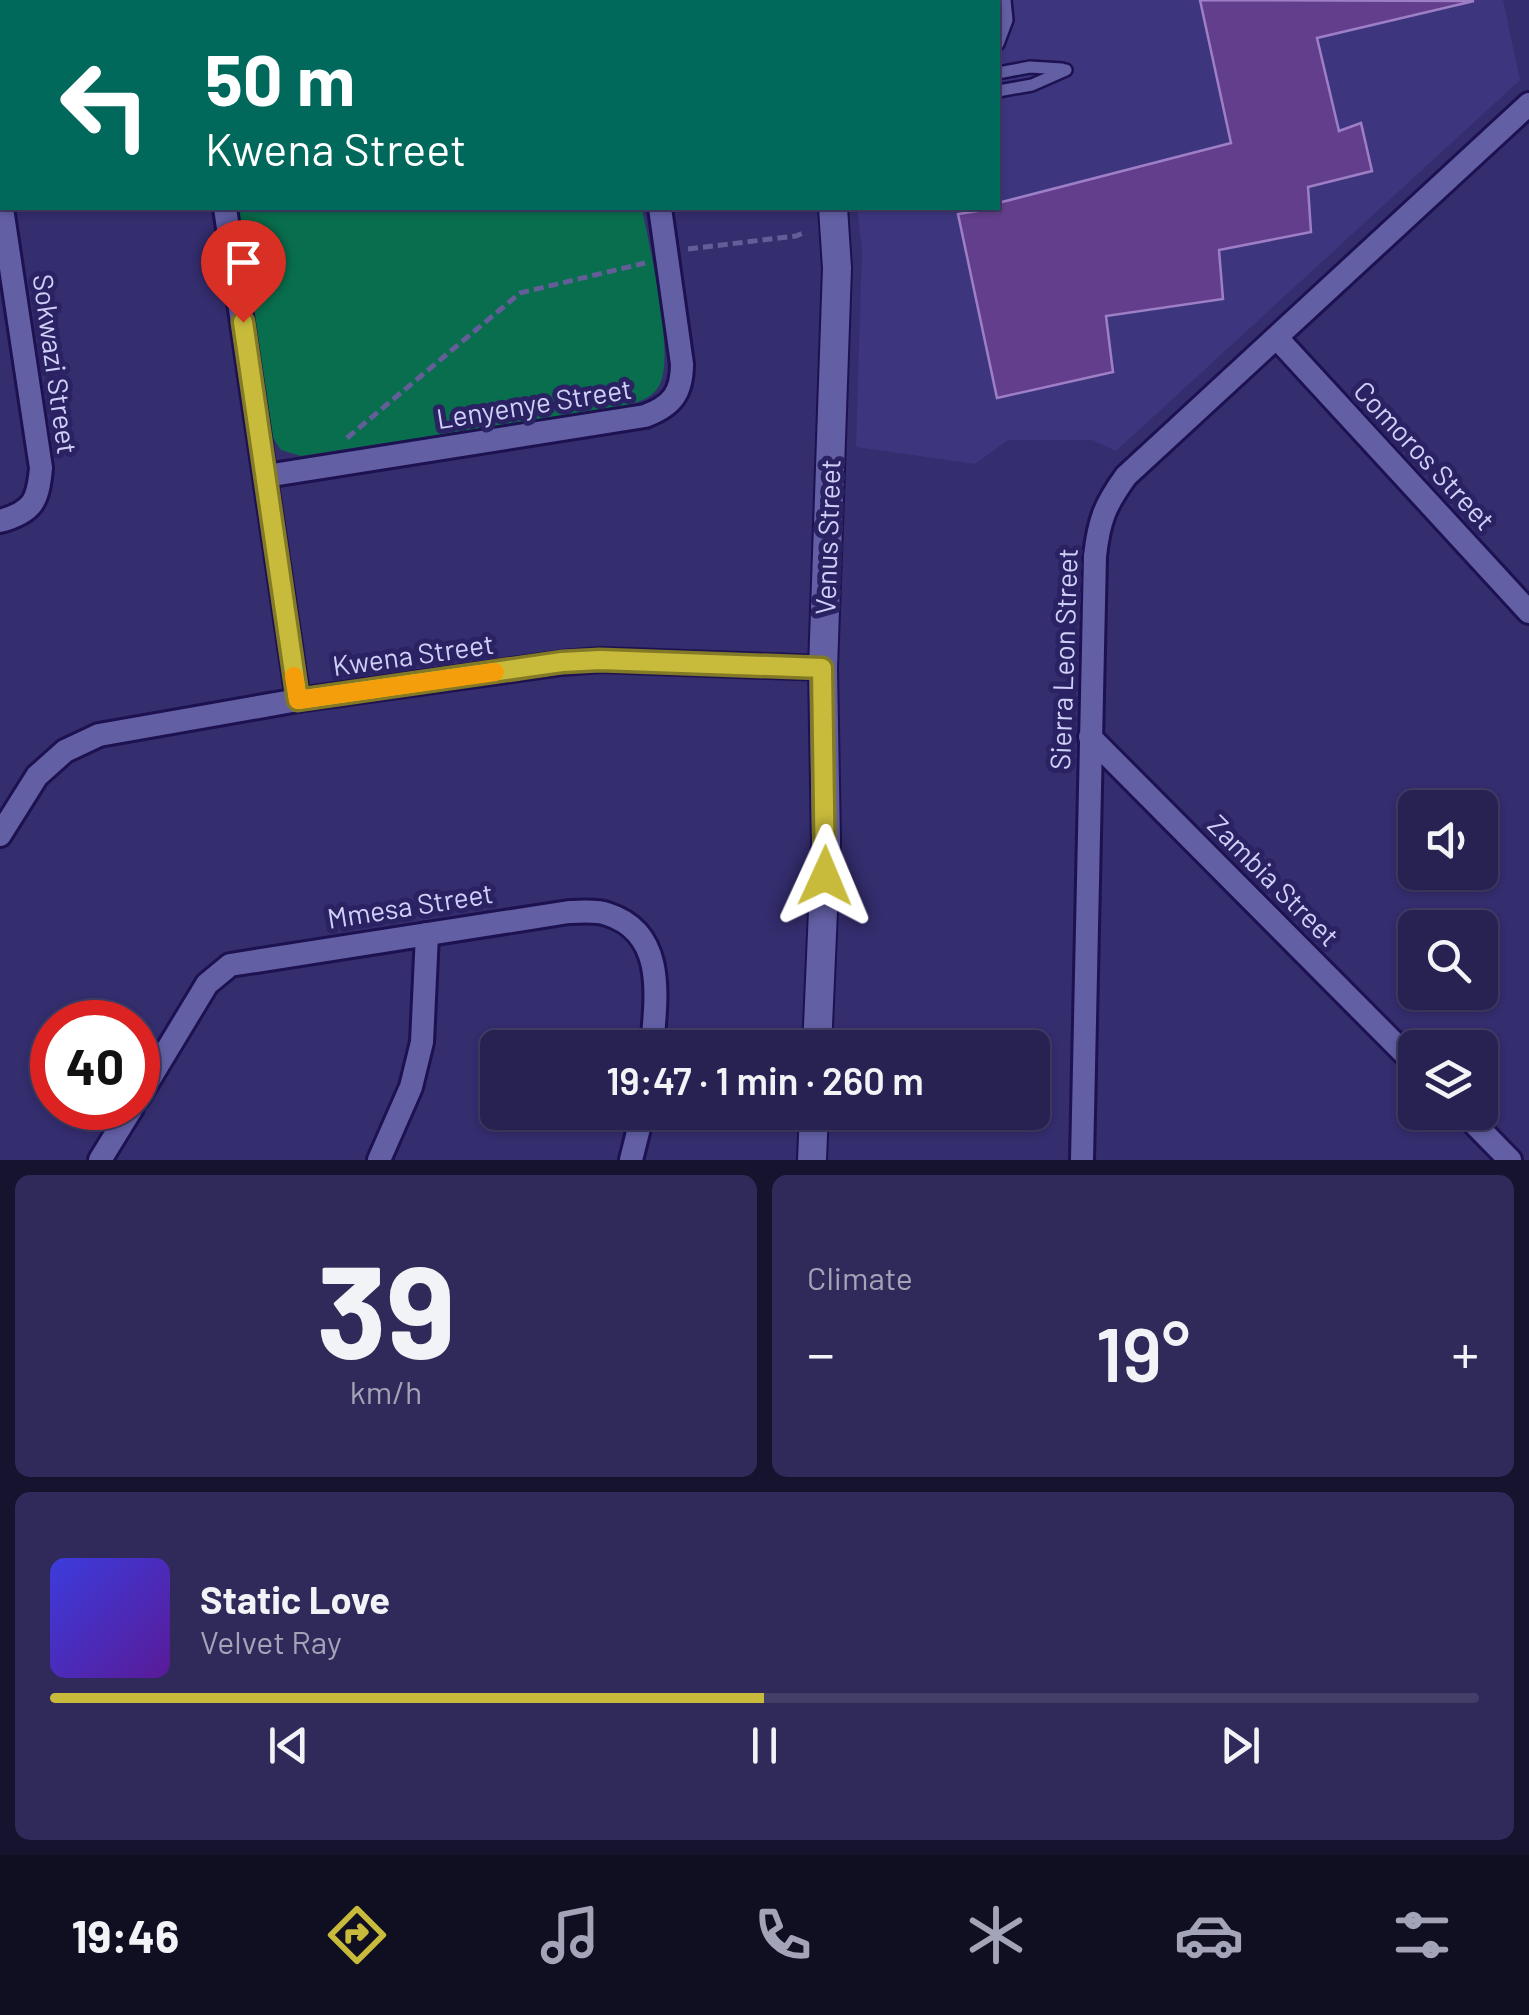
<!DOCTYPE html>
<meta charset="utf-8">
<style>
:root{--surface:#272252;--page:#2f2a59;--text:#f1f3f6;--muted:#a4a4b8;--line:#433f69;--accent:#c8bb3b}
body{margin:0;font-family:Barlow,sans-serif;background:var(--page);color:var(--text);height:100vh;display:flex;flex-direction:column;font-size:38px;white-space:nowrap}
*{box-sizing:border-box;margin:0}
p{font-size:32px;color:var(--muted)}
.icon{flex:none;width:55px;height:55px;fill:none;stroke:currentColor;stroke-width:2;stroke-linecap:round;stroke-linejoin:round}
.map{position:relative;height:1160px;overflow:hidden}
.sheet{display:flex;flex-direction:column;gap:15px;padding:15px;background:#15132d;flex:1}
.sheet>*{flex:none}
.banner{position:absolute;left:0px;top:0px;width:1000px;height:210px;box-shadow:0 2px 8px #0004,0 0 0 2px var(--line);background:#00695c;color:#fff;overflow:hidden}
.buttons{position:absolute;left:1398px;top:790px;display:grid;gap:20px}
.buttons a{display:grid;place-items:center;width:100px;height:100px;border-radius:15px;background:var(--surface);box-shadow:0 2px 8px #0004,0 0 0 2px var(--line);font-size:50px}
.speed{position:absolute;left:30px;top:1000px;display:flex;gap:20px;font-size:50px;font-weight:700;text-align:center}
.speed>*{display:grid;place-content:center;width:130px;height:130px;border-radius:50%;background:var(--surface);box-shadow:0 2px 8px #0004,0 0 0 2px var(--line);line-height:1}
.speed .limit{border:15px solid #d22;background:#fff;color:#111}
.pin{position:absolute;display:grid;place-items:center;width:85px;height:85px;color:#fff;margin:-102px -42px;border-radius:50% 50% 50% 0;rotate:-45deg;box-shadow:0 0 10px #0007}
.pin .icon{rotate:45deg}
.me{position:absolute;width:110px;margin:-55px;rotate:1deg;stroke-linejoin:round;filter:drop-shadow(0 0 8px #0008)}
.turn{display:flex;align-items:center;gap:35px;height:210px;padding:0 40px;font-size:45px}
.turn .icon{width:130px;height:130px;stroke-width:2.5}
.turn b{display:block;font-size:70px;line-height:85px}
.big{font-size:75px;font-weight:600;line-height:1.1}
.sheet .widget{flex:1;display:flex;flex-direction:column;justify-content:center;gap:15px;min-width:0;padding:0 35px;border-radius:15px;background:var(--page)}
.sheet .dial{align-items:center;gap:0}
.dial b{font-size:130px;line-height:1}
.song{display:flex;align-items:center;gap:30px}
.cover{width:120px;height:120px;border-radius:15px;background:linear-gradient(135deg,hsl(240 70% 55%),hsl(270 70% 35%))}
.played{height:10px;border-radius:5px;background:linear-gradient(90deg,var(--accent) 50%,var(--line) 50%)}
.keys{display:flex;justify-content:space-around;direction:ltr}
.heat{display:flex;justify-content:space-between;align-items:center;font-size:55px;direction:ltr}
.sheet .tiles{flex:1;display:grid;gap:15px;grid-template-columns:1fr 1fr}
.widget:last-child{grid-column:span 2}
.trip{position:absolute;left:480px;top:1030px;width:570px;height:100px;border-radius:15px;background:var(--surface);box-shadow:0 2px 8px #0004,0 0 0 2px var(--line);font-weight:600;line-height:100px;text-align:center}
.tab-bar{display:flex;height:160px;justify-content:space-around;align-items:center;background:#100e21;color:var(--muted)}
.tab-bar .icon{width:70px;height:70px}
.tab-bar .selected{color:var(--accent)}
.tab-bar b{font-size:45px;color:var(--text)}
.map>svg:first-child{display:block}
</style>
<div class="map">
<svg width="1529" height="1160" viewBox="0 0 1529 1160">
<rect width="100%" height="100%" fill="#342d6e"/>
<polygon fill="#3d367f" points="828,0 1503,0 1520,80 1116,451 1092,440 1008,440 975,464 856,447 862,249 857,208 998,208 998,2"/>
<path fill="#096e4d" d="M 237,208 L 642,208 C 649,245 675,353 660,384 C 653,399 637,402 622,407 L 301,456 L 281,450 L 271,435 Z"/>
<polygon fill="#633e8c" stroke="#9e7fc6" stroke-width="2.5" points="1200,0 1474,1 1317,38 1339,131 1361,123 1372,171 1308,187 1311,232 1219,250 1223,299 1106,316 1113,372 997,398 958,214 998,208 998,203 1231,143"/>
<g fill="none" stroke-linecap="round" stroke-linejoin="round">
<defs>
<g id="service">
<polyline points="903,0 904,2"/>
<polyline points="998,44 1007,20 1005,0"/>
<polyline points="998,73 1030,67 1062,69"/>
<polyline points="998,91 1032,85 1066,70"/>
</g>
<g id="minor">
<polyline points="628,0 629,2"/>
<polyline points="194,1 201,0"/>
<path d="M 0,195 L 41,468 C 38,501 33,512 0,521"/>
<polyline points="225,208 298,700"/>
<polyline points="1277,338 1529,612"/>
<path d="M 266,476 L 645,416 C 672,406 682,393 682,364 L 660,208"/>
<polyline points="1090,737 1415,1064"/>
<polyline points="0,835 37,776 65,751 99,735 298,700 562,663 601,660 823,668"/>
<path d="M 138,1098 L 207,984 L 230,965 L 569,912 C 580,912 596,910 607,914 C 667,933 656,998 652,1048"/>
<polyline points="1463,1112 1510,1160"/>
<polyline points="100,1160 132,1108"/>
<polyline points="379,1160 411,1087 422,1042 427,934"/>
<polyline points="631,1160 643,1112"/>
<path d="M 1082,1160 L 1095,556 C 1099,520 1105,505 1126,476 L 1529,104"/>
</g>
<g id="tertiary">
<polyline points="799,0 799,2"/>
<polyline points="817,1048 826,842 823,668 837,268 833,208"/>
<polyline points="812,1160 814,1112"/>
</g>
</defs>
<use href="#service" stroke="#1d1150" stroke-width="16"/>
<use href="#minor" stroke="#1d1150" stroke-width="28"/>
<use href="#tertiary" stroke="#1d1150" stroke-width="32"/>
<g stroke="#635e97" stroke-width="5" stroke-dasharray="10 5" stroke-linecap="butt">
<polyline points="688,249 796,236 805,232"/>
<polyline points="347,438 520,293 645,263"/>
</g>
<use href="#service" stroke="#625fa5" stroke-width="11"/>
<use href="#minor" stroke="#625fa5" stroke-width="22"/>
<use href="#tertiary" stroke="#625fa5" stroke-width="28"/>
</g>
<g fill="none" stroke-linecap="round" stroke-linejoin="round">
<defs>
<polyline id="route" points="243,322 298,700 562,662 600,660 822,668 825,876"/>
</defs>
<use href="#route" stroke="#827a26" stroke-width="25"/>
<use href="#route" stroke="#c8bb3b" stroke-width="18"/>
<polyline stroke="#f59e0b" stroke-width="18" points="294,676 298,700 495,672"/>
</g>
<g text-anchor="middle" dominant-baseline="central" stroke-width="10" stroke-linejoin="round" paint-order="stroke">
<g font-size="28" fill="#cfd0f7" stroke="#2a2262">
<text transform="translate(56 364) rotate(82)">Sokwazi Street</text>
<text transform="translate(534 403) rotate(-9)">Lenyenye Street</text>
<text transform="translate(1425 455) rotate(47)">Comoros Street</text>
<text transform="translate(827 537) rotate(-88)">Venus Street</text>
<text transform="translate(413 654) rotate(-8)">Kwena Street</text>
<text transform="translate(1063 659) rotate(-88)">Sierra Leon Street</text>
<text transform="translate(1274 880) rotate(45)">Zambia Street</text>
<text transform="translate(410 905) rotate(-9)">Mmesa Street</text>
</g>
</g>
</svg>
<div class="buttons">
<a><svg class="icon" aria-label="sound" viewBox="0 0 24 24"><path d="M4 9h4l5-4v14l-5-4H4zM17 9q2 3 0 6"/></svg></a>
<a><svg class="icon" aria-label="search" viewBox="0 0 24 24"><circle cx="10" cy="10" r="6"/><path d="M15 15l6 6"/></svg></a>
<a><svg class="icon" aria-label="layers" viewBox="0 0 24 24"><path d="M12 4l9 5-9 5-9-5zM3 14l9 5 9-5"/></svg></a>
</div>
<div class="speed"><div class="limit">40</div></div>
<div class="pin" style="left:243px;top:322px;background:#d93025"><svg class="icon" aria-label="arrive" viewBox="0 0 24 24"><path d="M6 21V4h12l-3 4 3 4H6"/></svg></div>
<svg class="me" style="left:825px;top:876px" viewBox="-20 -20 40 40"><path d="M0-17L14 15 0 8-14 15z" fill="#c8bb3b" stroke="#fff" stroke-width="4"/></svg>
<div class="trip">19:47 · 1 min · 260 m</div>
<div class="banner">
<div class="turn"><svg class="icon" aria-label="left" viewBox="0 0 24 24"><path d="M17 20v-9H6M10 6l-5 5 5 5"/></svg><div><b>50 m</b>Kwena Street</div></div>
</div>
</div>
<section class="sheet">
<div class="tiles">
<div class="widget dial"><b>39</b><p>km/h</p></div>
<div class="widget"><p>Climate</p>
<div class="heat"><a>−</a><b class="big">19°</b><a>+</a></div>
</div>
<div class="widget">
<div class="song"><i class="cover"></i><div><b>Static Love</b><p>Velvet Ray</p></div></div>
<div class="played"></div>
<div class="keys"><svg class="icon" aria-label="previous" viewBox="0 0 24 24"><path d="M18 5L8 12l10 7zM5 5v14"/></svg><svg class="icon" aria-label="pause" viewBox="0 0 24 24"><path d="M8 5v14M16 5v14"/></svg><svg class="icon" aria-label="next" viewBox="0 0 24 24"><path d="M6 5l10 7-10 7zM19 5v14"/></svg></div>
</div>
</div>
</section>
<nav class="tab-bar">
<b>19:46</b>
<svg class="icon selected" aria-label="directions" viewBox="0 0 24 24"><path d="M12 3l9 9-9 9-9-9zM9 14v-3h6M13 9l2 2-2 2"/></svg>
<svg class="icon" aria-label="music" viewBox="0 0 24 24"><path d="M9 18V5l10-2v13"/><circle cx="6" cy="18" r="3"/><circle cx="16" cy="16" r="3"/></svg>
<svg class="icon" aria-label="phone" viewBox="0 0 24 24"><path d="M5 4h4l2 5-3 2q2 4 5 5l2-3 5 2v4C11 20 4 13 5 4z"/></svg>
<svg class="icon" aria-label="climate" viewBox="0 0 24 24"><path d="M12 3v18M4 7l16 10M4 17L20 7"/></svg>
<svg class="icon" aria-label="car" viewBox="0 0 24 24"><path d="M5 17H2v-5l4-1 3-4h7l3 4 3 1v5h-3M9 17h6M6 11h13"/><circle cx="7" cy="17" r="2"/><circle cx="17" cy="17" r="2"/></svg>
<svg class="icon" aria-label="filters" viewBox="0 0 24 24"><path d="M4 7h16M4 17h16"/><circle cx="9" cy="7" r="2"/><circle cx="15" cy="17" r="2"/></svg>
</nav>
